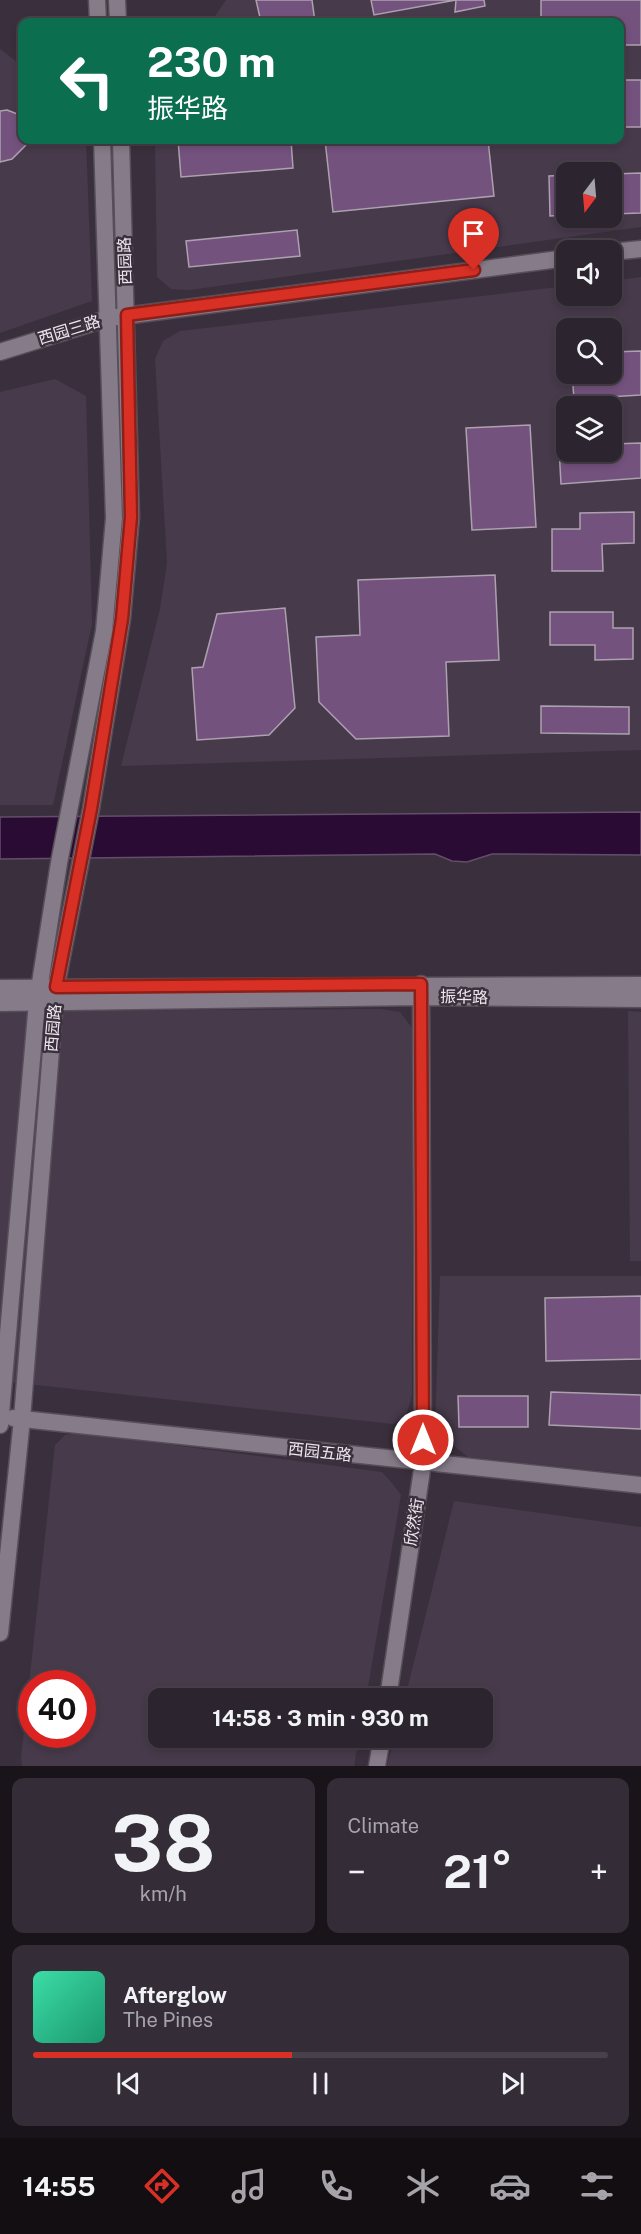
<!DOCTYPE html>
<meta charset="utf-8">
<style>
:root{--surface:#2c242e;--page:#342c36;--text:#f1f3f6;--muted:#a6a4aa;--line:#48414a;--accent:#d93025}
body{margin:0;font-family:"Public Sans","Noto Sans SC",sans-serif;background:var(--page);color:var(--text);height:100vh;display:flex;flex-direction:column;font-size:22px;white-space:nowrap}
*{box-sizing:border-box;margin:0}
p{font-size:20px;color:var(--muted)}
.icon{flex:none;width:33px;height:33px;fill:none;stroke:currentColor;stroke-width:2;stroke-linecap:round;stroke-linejoin:round}
.map{position:relative;height:1766px;overflow:hidden}
.sheet{display:flex;flex-direction:column;gap:12px;padding:12px;background:#181419;flex:1}
.sheet>*{flex:none}
.top-card{position:absolute;left:18px;top:18px;width:606px;height:126px;border-radius:12px;box-shadow:0 3px 9px #0003,0 0 0 2px var(--line);background:#0b6e4f;color:#fff;overflow:hidden}
.needle{width:39px;rotate:196deg}
.buttons{position:absolute;left:556px;top:162px;display:grid;gap:12px}
.buttons a{display:grid;place-items:center;width:66px;height:66px;border-radius:12px;background:var(--surface);box-shadow:0 3px 9px #0003,0 0 0 2px var(--line);font-size:30px}
.speed{position:absolute;left:18px;top:1670px;display:flex;gap:12px;font-size:30px;font-weight:700;text-align:center}
.speed>*{display:grid;place-content:center;width:78px;height:78px;border-radius:50%;background:var(--surface);box-shadow:0 3px 9px #0003,0 0 0 2px var(--line);line-height:1}
.speed .limit{border:9px solid #d22;background:#fff;color:#111}
.pin{position:absolute;display:grid;place-items:center;width:51px;height:51px;color:#fff;margin:-62px -26px;border-radius:50% 50% 50% 0;rotate:-45deg;box-shadow:0 0 6px #0007}
.pin .icon{rotate:45deg}
.me{position:absolute;width:66px;margin:-33px;rotate:0deg;stroke-linejoin:round;filter:drop-shadow(0 0 4px #0008)}
.turn{display:flex;align-items:center;gap:21px;height:126px;padding:0 30px;font-size:27px}
.turn .icon{width:78px;height:78px;stroke-width:2.5}
.turn b{display:block;font-size:42px;line-height:51px}
.big{font-size:45px;font-weight:700;line-height:1.1}
.sheet .tile{flex:1;display:flex;flex-direction:column;justify-content:center;gap:9px;min-width:0;padding:0 21px;border-radius:12px;background:var(--page)}
.sheet .dial{align-items:center;gap:0}
.dial b{font-size:78px;line-height:1}
.song{display:flex;align-items:center;gap:18px}
.cover{width:72px;height:72px;border-radius:9px;background:linear-gradient(135deg,hsl(160 70% 55%),hsl(160 70% 35%))}
.played{height:6px;border-radius:3px;background:linear-gradient(90deg,var(--accent) 45%,var(--line) 45%)}
.keys{display:flex;justify-content:space-around;direction:ltr}
.heat{display:flex;justify-content:space-between;align-items:center;font-size:33px;direction:ltr}
.sheet .tiles{flex:1;display:grid;gap:12px;grid-template-columns:1fr 1fr}
.tile:last-child{grid-column:span 2}
.trip{position:absolute;left:148px;top:1688px;width:345px;height:60px;border-radius:12px;background:var(--surface);box-shadow:0 3px 9px #0003,0 0 0 2px var(--line);font-weight:700;line-height:60px;text-align:center}
.dock{display:flex;height:96px;justify-content:space-around;align-items:center;background:#120e12;color:var(--muted)}
.dock .icon{width:42px;height:42px}
.dock .selected{color:var(--accent)}
.dock b{font-size:27px;color:var(--text)}
.map>svg:first-child{display:block}
</style>
<div class="map">
<svg width="641" height="1766" viewBox="0 0 641 1766">
<rect width="100%" height="100%" fill="#3a303d"/>
<g fill="#473a4b" fill-rule="evenodd">
<path d="M 226,0 L 641,0 L 641,227 L 189,290 L 171,289 L 157,277 L 155,140 L 620,140 L 620,22 L 211,22 ZM 567,172 L 612,172 L 612,218 L 567,218 Z"/>
<polygon points="0,49 22,66 22,140 86,140 92,301 0,333"/>
<path d="M 641,277 L 641,750 L 121,766 L 160,609 L 167,563 L 155,359 L 163,341 L 180,331 L 567,286 L 567,296 L 612,296 L 612,281 ZM 567,328 L 612,328 L 612,374 L 567,374 ZM 567,406 L 612,406 L 612,452 L 567,452 Z"/>
<polygon points="55,379 86,396 92,624 53,805 0,805 0,392"/>
<polygon points="381,1009 400,1012 412,1028 412,1395 406,1416 393,1424 0,1381 0,1011"/>
<polygon points="628,1011 641,1012 641,1261 630,1261"/>
<polygon points="440,1276 641,1276 641,1475 468,1457 435,1430"/>
<path d="M 80,1433 L 382,1472 L 391,1482 L 401,1495 L 366,1698 L 159,1698 L 159,1737 L 359,1737 L 354,1766 L 22,1766 L 21,1758 L 55,1445 L 65,1435 ZM 32,1683 L 82,1683 L 82,1734 L 32,1734 Z"/>
<polygon points="454,1501 641,1527 641,1766 387,1766 395,1737 483,1737 483,1698 405,1698"/>
</g>
<polygon fill="#2a0b33" stroke="#644d6b" stroke-width="1.5" points="641,812 641,855 492,854 467,862 452,861 435,854 0,859 0,817"/>
<g fill="#74527e" stroke="#ada1b0" stroke-width="1.5">
<polygon points="256,0 312,0 315,22 261,22"/>
<polygon points="371,0 484,0 485,6 455,12 456,0 374,15"/>
<polygon points="541,0 641,0 641,45 620,45 620,22 541,22"/>
<rect x="620" y="80" width="21" height="47"/>
<polygon points="7,110 20,115 22,140 27,140 27,144 12,159 0,162 0,111"/>
<polygon points="178,140 291,140 293,168 181,177"/>
<polygon points="325,140 488,140 494,196 333,212"/>
<polygon points="641,173 641,213 612,214 612,174"/>
<polygon points="567,175 567,215 550,216 549,176"/>
<polygon points="297,230 300,256 189,267 186,241"/>
<polygon points="641,351 641,395 574,399 572,374 612,374 612,352"/>
<polygon points="530,425 536,527 472,530 466,428"/>
<polygon points="641,443 641,478 561,484 559,448 567,447 567,452 612,452 612,444"/>
<polygon points="634,512 634,543 602,544 603,571 552,571 552,529 580,529 580,513"/>
<polygon points="495,575 499,660 446,662 449,736 356,739 319,702 316,637 360,635 358,580"/>
<polygon points="285,608 295,708 269,735 197,740 192,668 203,667 217,614"/>
<polygon points="550,612 613,612 613,628 633,628 633,659 595,660 595,645 550,645"/>
<polygon points="541,706 629,707 629,734 541,733"/>
<polygon points="641,1296 641,1359 546,1361 545,1298"/>
<polygon points="551,1392 641,1395 641,1429 549,1425"/>
<polygon points="458,1396 528,1396 528,1427 459,1427"/>
</g>
<g fill="none" stroke-linecap="round" stroke-linejoin="round">
<defs>
<g id="secondary">
<polyline points="97,0 98,22"/>
<polyline points="117,0 118,22"/>
<polyline points="612,252 641,249"/>
<polyline points="0,352 109,318 567,258"/>
<polyline points="0,988 641,985"/>
<polyline points="0,1003 420,997 641,999"/>
<polyline points="13,1418 641,1485"/>
<polyline points="0,1425 37,1002 59,863 104,631 114,518 102,140"/>
<polyline points="0,1633 22,1419 56,987 91,809 122,619 131,517 121,140"/>
<polyline points="388,1698 423,1463 421,984"/>
<polyline points="377,1766 382,1737"/>
</g>
</defs>
<use href="#secondary" stroke="#564e58" stroke-width="19"/>
<use href="#secondary" stroke="#867b89" stroke-width="16"/>
</g>
<g fill="none" stroke-linecap="round" stroke-linejoin="round">
<defs>
<polyline id="route" points="423,1440 421,984 56,987 91,809 122,619 131,517 127,315 474,270"/>
</defs>
<use href="#route" stroke="#8d1f18" stroke-width="15"/>
<use href="#route" stroke="#d93025" stroke-width="10"/>
</g>
<g text-anchor="middle" dominant-baseline="central" stroke-width="5" stroke-linejoin="round" paint-order="stroke">
<g font-size="16" fill="#ece6ee" stroke="#3a303d">
<text transform="translate(125 261) rotate(-92)">西园路</text>
<text transform="translate(69 330) rotate(-17)">西园三路</text>
<text transform="translate(464 997) rotate(1)">振华路</text>
<text transform="translate(53 1028) rotate(-85)">西园路</text>
<text transform="translate(320 1452) rotate(6)">西园五路</text>
<text transform="translate(414 1522) rotate(-81)">欣然街</text>
</g>
</g>
</svg>
<div class="buttons">
<a><svg class="needle" viewBox="-14 -14 28 28"><path d="M0-13l5 13h-10z" fill="#e53935"/><path d="M0 13l5-13h-10z" fill="#a6a4aa"/></svg></a>
<a><svg class="icon" aria-label="sound" viewBox="0 0 24 24"><path d="M4 9h4l5-4v14l-5-4H4zM17 9q2 3 0 6"/></svg></a>
<a><svg class="icon" aria-label="search" viewBox="0 0 24 24"><circle cx="10" cy="10" r="6"/><path d="M15 15l6 6"/></svg></a>
<a><svg class="icon" aria-label="layers" viewBox="0 0 24 24"><path d="M12 4l9 5-9 5-9-5zM3 14l9 5 9-5"/></svg></a>
</div>
<div class="speed"><div class="limit">40</div></div>
<div class="pin" style="left:474px;top:270px;background:#d93025"><svg class="icon" aria-label="arrive" viewBox="0 0 24 24"><path d="M6 21V4h12l-3 4 3 4H6"/></svg></div>
<svg class="me" style="left:423px;top:1440px" viewBox="-20 -20 40 40"><circle r="17" fill="#d93025" stroke="#fff" stroke-width="3"/><path d="M0-11L8 9 0 5-8 9z" fill="#fff"/></svg>
<div class="trip">14:58 · 3 min · 930 m</div>
<div class="top-card">
<div class="turn"><svg class="icon" aria-label="left" viewBox="0 0 24 24"><path d="M17 20v-9H6M10 6l-5 5 5 5"/></svg><div><b>230 m</b>振华路</div></div>
</div>
</div>
<section class="sheet">
<div class="tiles">
<div class="tile dial"><b>38</b><p>km/h</p></div>
<div class="tile"><p>Climate</p>
<div class="heat"><a>−</a><b class="big">21°</b><a>+</a></div>
</div>
<div class="tile">
<div class="song"><i class="cover"></i><div><b>Afterglow</b><p>The Pines</p></div></div>
<div class="played"></div>
<div class="keys"><svg class="icon" aria-label="previous" viewBox="0 0 24 24"><path d="M18 5L8 12l10 7zM5 5v14"/></svg><svg class="icon" aria-label="pause" viewBox="0 0 24 24"><path d="M8 5v14M16 5v14"/></svg><svg class="icon" aria-label="next" viewBox="0 0 24 24"><path d="M6 5l10 7-10 7zM19 5v14"/></svg></div>
</div>
</div>
</section>
<nav class="dock">
<b>14:55</b>
<svg class="icon selected" aria-label="directions" viewBox="0 0 24 24"><path d="M12 3l9 9-9 9-9-9zM9 14v-3h6M13 9l2 2-2 2"/></svg>
<svg class="icon" aria-label="music" viewBox="0 0 24 24"><path d="M9 18V5l10-2v13"/><circle cx="6" cy="18" r="3"/><circle cx="16" cy="16" r="3"/></svg>
<svg class="icon" aria-label="phone" viewBox="0 0 24 24"><path d="M5 4h4l2 5-3 2q2 4 5 5l2-3 5 2v4C11 20 4 13 5 4z"/></svg>
<svg class="icon" aria-label="climate" viewBox="0 0 24 24"><path d="M12 3v18M4 7l16 10M4 17L20 7"/></svg>
<svg class="icon" aria-label="car" viewBox="0 0 24 24"><path d="M5 17H2v-5l4-1 3-4h7l3 4 3 1v5h-3M9 17h6M6 11h13"/><circle cx="7" cy="17" r="2"/><circle cx="17" cy="17" r="2"/></svg>
<svg class="icon" aria-label="filters" viewBox="0 0 24 24"><path d="M4 7h16M4 17h16"/><circle cx="9" cy="7" r="2"/><circle cx="15" cy="17" r="2"/></svg>
</nav>
